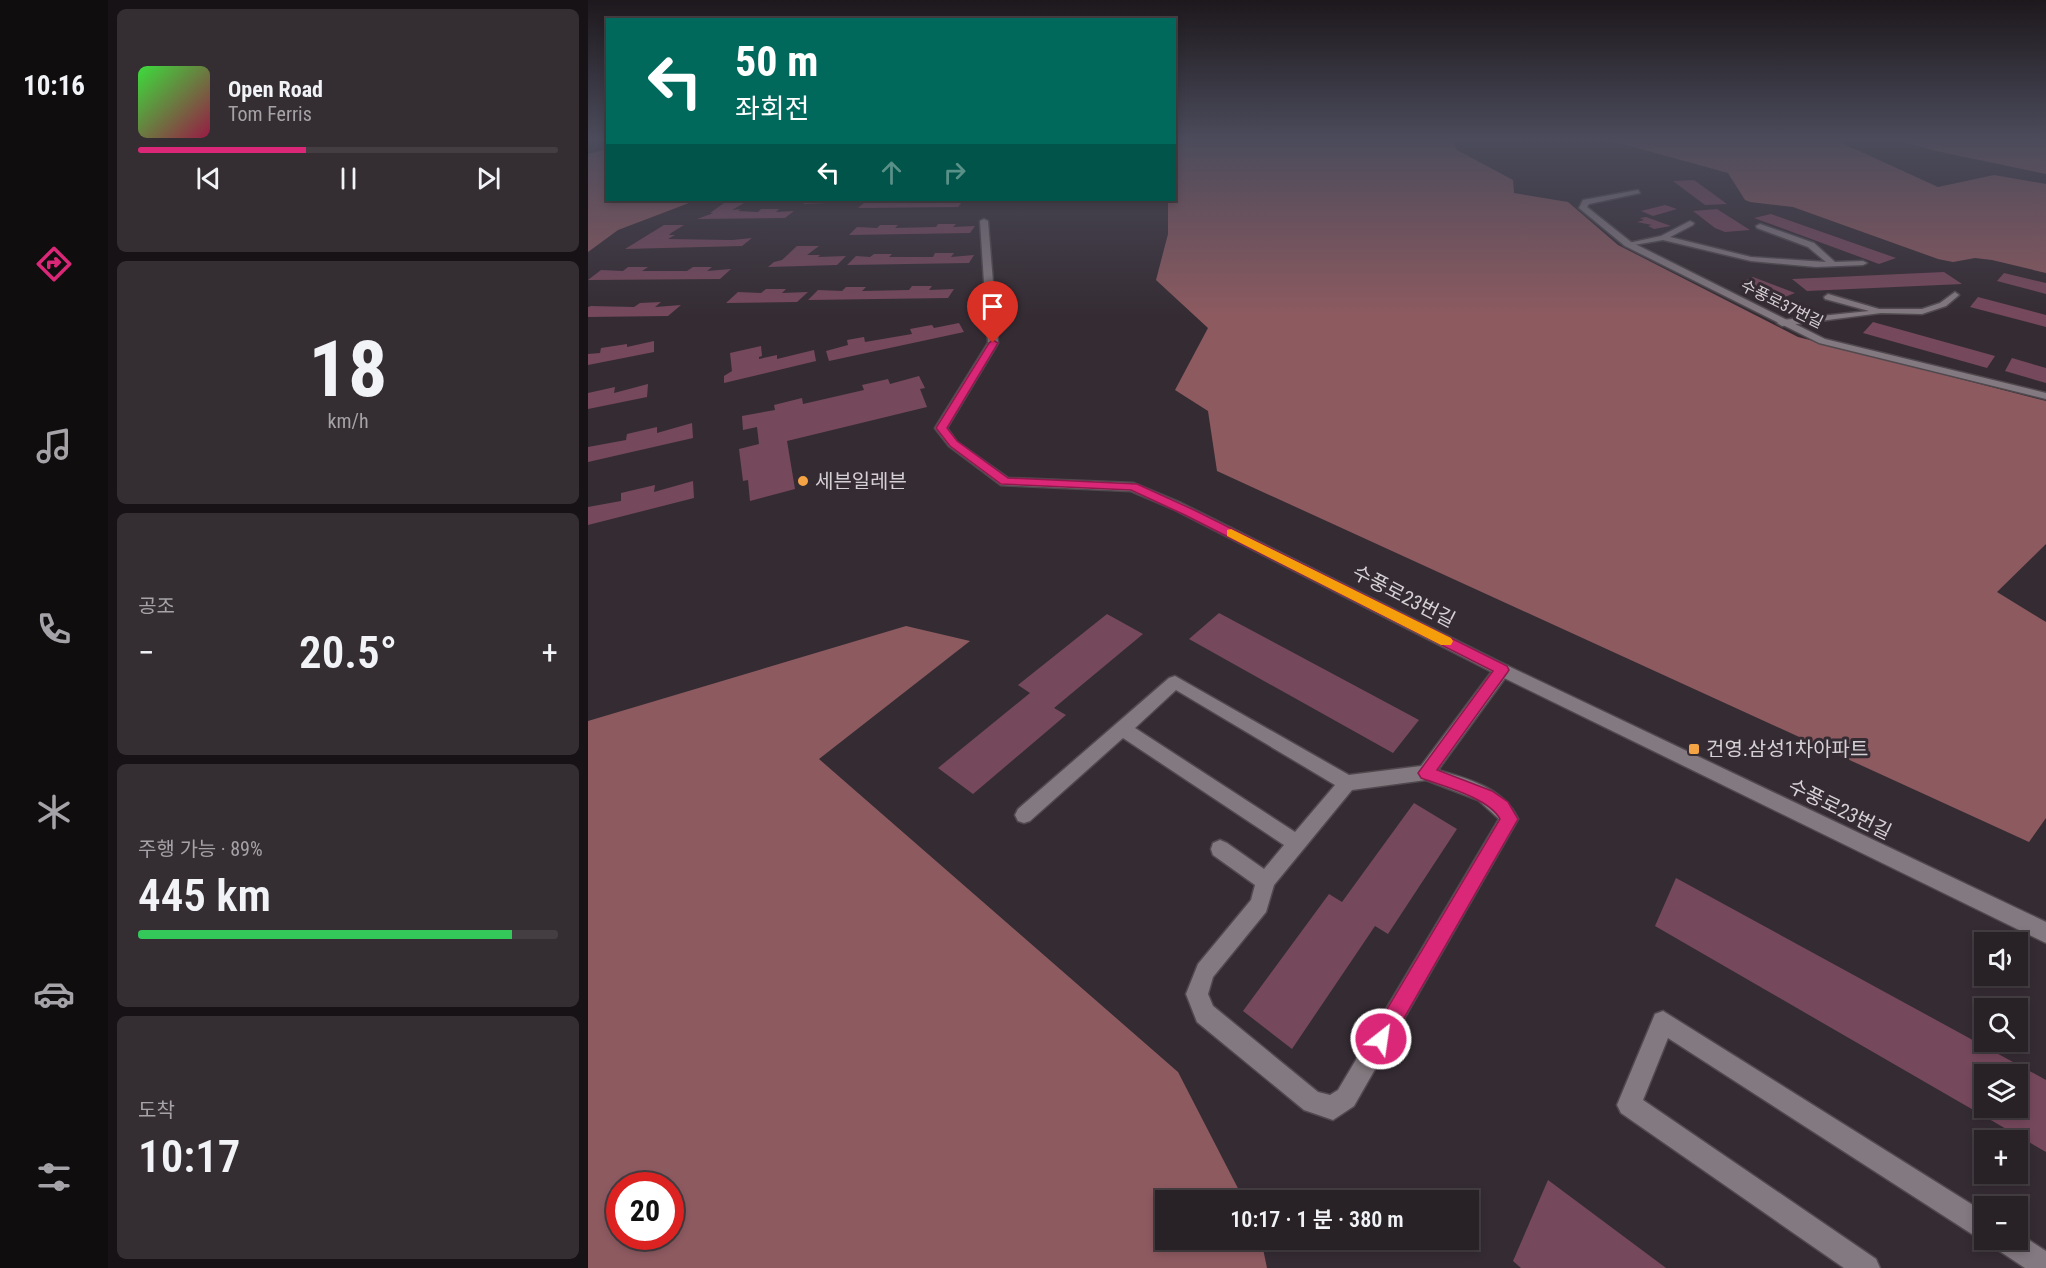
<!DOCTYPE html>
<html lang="ko">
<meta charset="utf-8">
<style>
:root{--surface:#282126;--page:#342e32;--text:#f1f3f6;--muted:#a5a3a7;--line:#443e43;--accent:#db2777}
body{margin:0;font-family:"Roboto Condensed","Noto Sans KR",sans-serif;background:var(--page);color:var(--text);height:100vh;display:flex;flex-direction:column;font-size:22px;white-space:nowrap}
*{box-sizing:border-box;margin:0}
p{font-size:20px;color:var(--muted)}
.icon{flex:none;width:33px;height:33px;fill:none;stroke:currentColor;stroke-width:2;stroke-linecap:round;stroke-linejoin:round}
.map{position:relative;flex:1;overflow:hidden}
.sheet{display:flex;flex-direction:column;gap:9px;padding:9px;background:#161215;width:480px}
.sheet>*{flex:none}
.guide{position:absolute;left:18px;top:18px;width:570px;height:183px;border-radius:0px;box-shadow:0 3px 9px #0003,0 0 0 2px var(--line);background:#00695c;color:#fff;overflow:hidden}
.controls{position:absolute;left:1386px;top:932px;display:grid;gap:12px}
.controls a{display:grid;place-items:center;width:54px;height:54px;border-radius:0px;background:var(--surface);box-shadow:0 3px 9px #0003,0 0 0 2px var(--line);font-size:30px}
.speed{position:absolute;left:18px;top:1172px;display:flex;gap:12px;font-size:30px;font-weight:700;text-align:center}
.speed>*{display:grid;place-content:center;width:78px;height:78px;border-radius:50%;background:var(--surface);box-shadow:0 3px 9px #0003,0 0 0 2px var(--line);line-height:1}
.speed .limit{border:9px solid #d22;background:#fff;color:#111}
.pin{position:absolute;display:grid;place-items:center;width:51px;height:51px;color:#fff;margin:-62px -26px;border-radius:50% 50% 50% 0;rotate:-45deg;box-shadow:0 0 6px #0007}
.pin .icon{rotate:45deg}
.me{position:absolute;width:66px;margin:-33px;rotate:30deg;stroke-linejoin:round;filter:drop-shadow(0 0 4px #0008)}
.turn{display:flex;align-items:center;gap:21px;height:126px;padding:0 30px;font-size:27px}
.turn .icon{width:78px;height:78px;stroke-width:2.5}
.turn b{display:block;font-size:42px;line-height:51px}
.lanes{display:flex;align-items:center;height:57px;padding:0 30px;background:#0003;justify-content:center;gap:30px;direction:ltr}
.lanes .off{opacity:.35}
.big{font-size:45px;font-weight:600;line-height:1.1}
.sheet .tile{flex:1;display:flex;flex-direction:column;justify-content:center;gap:9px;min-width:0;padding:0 21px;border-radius:9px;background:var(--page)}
.sheet .dial{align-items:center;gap:0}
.dial b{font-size:78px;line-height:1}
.song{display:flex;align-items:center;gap:18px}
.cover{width:72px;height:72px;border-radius:9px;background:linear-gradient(135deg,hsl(120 70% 55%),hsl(340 70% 35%))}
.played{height:6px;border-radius:3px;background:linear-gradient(90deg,var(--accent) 40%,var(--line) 40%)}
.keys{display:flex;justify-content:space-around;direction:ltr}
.heat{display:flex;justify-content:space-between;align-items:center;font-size:33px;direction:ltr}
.charge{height:9px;border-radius:4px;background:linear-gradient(90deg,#34c759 89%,var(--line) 0)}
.trip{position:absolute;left:567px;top:1190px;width:324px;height:60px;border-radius:0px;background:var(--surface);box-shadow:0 3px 9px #0003,0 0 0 2px var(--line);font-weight:600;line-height:60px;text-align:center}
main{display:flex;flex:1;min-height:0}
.tabs{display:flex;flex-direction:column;width:108px;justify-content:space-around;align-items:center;background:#100d0f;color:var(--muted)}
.tabs .icon{width:42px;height:42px}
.tabs .active{color:var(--accent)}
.tabs b{font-size:27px;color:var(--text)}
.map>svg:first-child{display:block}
</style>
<main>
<nav class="tabs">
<b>10:16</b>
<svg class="icon active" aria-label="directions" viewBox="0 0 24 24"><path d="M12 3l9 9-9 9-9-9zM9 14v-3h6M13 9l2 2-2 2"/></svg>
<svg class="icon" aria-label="music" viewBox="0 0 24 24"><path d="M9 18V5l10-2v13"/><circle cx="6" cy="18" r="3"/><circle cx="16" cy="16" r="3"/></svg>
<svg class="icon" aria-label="phone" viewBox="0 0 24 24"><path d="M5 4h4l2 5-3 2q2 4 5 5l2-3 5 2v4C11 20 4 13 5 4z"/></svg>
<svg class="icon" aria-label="climate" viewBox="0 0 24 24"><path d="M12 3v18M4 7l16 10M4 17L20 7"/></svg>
<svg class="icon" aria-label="car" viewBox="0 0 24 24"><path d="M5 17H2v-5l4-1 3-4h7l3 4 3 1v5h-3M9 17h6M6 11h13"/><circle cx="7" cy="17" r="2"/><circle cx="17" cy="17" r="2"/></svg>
<svg class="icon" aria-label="filters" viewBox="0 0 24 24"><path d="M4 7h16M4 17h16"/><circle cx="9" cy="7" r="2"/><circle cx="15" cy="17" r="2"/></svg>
</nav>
<section class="sheet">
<div class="tile">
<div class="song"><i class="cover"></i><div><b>Open Road</b><p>Tom Ferris</p></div></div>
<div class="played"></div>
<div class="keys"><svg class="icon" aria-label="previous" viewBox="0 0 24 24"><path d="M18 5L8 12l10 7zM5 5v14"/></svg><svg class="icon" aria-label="pause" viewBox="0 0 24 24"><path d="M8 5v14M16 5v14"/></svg><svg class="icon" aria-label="next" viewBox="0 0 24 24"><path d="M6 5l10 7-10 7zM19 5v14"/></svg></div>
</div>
<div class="tile dial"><b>18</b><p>km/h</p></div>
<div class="tile"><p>공조</p>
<div class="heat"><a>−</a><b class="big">20.5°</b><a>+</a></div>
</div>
<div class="tile"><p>주행 가능 · 89%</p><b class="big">445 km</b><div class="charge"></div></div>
<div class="tile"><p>도착</p><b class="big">10:17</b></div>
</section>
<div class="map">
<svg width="1458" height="1268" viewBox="0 0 1458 1268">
<rect width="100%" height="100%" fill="#352c33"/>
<g fill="#8d5a60" fill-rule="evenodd">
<polygon points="587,138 863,138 869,150 925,180 926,193 980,202 1030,245 1210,337 1458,401 1458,544 1409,592 1458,622 1458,818 1441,842 629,471 620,411 587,390 620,328 568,280 580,234 580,200 586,200"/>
<polygon points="1013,138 1243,138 1350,187 1406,175 1458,184 1458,273 1404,260 1387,258 1365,262 1350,259 1205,207 1162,202 1157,200 1140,173"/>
<polygon points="1302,138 1458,138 1458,174 1348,151"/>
<polygon points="19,149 20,200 109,200 30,230 0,252 0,154"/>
<path d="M 318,626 L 382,641 L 231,759 L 590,1072 L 656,1200 L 578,1200 L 578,1239 L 673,1239 L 679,1268 L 0,1268 L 0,721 ZM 32,1185 L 82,1185 L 82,1236 L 32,1236 Z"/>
</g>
<g fill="#76485c" fill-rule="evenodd">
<polygon points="1106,180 1139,204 1117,205 1085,181"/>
<polygon points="221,200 266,200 264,202 215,204"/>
<polygon points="295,200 312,201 375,201 370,207 270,208 277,202"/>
<polygon points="136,203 156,203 144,210 153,209 150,211 170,212 173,209 191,209 188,212 206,211 197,218 109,219 123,214 125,213 122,213"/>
<polygon points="1077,205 1089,209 1065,216 1053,211"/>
<polygon points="1129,209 1162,230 1137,232 1127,228 1105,211"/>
<polygon points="1183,214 1308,258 1291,264 1166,218"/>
<polygon points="1058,217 1083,226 1066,229 1060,226 1064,225 1049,222 1056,220 1052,218"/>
<polygon points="350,224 368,224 365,227 387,226 382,233 261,235 269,227 289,228 292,225 310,225 307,228 348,227"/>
<polygon points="76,225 96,225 83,233 81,235 87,235 80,239 144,240 164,238 154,246 37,249"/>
<polygon points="209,246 231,246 219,255 232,255 230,257 258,256 249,265 180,267 186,262 194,260"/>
<polygon points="347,253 366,253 363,257 386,255 381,263 259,265 268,256 282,257 286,254 304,254 301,257 345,257"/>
<polygon points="40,267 60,267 54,271 99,271 105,267 124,267 119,271 143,269 132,279 0,280 13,270 35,271"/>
<polygon points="1356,272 1374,284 1219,291 1204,279"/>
<polygon points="1416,273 1458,283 1458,294 1409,281"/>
<polygon points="1165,277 1207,293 1194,298 1152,283"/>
<polygon points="324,286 344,286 341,290 366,289 360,298 220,300 230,290 254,291 258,287 278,287 274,291 321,290"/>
<polygon points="178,289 198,289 194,293 220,292 209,302 138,303 150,292 173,293"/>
<polygon points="1390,297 1458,315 1458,327 1382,307"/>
<polygon points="73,302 67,307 93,305 80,316 0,317 0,307 3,306 46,307 52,303"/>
<polygon points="1285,322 1407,356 1399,368 1275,333"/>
<polygon points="371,323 376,332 241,361 238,351 260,345 259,340 276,337 277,342 324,334 322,329 338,326 344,325 346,328"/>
<polygon points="66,341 66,352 0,365 0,354 12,353 13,348 39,344 39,347"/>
<polygon points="173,346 174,356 171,357 171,359 189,355 189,359 226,350 228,361 136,383 136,376 144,371 142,353"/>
<polygon points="1424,358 1458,368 1458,383 1417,371"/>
<polygon points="331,376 337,388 332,389 339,407 199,441 207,489 162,501 160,480 155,481 151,449 171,444 169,427 155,430 154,416 187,410 186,405 214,398 215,404 276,390 274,385 300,379 302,384"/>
<polygon points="60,384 59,397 0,409 0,393 27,387 26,393"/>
<polygon points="104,423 105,438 0,462 0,447 38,440 39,434 69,427 69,433"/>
<polygon points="105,481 106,498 0,525 0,507 33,501 33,493 67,485 66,492"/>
<polygon points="631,613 831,720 805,753 601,639"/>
<polygon points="519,614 555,634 466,708 478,715 385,794 350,768 442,693 430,685"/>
<polygon points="826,803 869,829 800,934 787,926 704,1049 655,1011 741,894 754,902"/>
<path d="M 1088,878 L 1458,1080 L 1458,1152 L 1067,926 ZM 1396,1074 L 1430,1074 L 1430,1107 L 1396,1107 Z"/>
<polygon points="960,1180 1078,1268 933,1268 925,1261"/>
</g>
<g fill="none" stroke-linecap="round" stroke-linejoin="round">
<defs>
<g id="service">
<polygon points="1102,221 1106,223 1105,225 1082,237 1163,257 1238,262 1220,247 1169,228 1168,226 1172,224 1226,243 1247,262 1275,261 1279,263 1275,265 1228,267 1163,261 1075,240 1040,246 1036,244 1073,236"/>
<polygon points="1367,292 1371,295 1358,306 1334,314 1293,313 1194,326 1189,323 1194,320 1281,311 1237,299 1236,297 1240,294 1291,309 1334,309 1352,303"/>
<path d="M 914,664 L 920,666 L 922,670 L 920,674 L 850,770 C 881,779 915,788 930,819 L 766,1106 L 745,1120 L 716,1110 L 609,1022 L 598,994 L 610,964 L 663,900 L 667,885 L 625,855 L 623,849 L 625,843 L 632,840 L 639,843 L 676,869 L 696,845 L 535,738 L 442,821 L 436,823 L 430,821 L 427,815 L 430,809 L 581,678 L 587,676 L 761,775 L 833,766 L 908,666 ZM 588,690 L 747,785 L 707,832 L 547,728 ZM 838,780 L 890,800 L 911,819 L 750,1090 L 742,1095 L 730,1092 L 625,1006 L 620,994 L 625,977 L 678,912 L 686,885 L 764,790 Z"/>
<polygon points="1075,1011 1396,1212 1398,1239 1387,1236 1080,1038 1055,1100 1288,1259 1292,1268 1256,1268 1033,1113 1029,1105 1067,1014"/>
<polygon points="1430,1233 1458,1251 1458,1268 1437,1268 1407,1248 1403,1239 1430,1239"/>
</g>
<g id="minor">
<polygon points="1050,190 1052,193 1001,204 999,207 1043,242 1237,339 1458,393 1458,399 1231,343 1037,246 991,208 995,200"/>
<polygon points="396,219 400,221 410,343 359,428 369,442 420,478 545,483 593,503 920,666 1458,922 1458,943 908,674 585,509 543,491 413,485 361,446 347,428 400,343 392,221"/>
</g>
</defs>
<use href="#service" stroke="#50494e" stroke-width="3"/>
<use href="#minor" stroke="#50494e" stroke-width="3"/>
<use href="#service" fill="#837980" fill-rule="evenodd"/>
<use href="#minor" fill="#837980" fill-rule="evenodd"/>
</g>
<linearGradient id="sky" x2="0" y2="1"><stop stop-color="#1d181c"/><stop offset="0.44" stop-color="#4b4b5b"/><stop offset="1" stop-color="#4b4b5b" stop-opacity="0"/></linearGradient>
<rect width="1458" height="316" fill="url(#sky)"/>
<path fill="#db2777" stroke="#8e194d" stroke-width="1.5" d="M 405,340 L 410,343 L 359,428 L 369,441 L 420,478 L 549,484 L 606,510 L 919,666 L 921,670 L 919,673 L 849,770 L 904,791 L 920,802 L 930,819 L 800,1046 L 793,1049 L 786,1046 L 783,1039 L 786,1031 L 912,819 C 901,798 855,786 833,778 L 830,773 L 905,671 L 597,515 L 543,490 L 413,484 L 362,446 L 348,428 L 401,343 Z"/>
<polygon fill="#f59e0b" points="643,529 863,638 865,641 863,645 853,645 639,536 639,530"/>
<g fill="#f4a345" stroke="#352c33" stroke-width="2">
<circle cx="215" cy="481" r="6"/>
<rect x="1100" y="743" width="12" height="12" rx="3"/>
</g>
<g text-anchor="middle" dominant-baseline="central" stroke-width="6" stroke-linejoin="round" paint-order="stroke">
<g font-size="16" fill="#d5d0d4" stroke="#352c33">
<text transform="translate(1194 304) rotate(26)">수풍로37번길</text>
</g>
<g font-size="20" fill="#d5d0d4" stroke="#352c33" text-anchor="start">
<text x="227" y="481">세븐일레븐</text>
<text x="1118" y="749">건영.삼성1차아파트</text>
</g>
<g font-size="20" fill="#d5d0d4" stroke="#352c33">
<text transform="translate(816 596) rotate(27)">수풍로23번길</text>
<text transform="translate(1252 809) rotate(26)">수풍로23번길</text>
</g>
</g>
</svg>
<div class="controls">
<a><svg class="icon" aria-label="sound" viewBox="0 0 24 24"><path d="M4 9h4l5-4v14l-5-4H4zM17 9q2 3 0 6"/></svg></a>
<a><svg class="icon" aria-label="search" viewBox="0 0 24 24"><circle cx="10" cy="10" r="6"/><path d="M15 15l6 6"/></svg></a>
<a><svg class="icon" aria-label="layers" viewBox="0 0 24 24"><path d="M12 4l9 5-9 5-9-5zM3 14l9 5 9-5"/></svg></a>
<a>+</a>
<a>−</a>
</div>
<div class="speed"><div class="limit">20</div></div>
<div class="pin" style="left:405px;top:343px;background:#d93025"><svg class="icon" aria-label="arrive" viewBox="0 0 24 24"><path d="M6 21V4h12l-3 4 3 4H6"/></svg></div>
<svg class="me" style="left:793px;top:1039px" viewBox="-20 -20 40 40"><circle r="17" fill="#db2777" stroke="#fff" stroke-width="3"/><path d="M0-11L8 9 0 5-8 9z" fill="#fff"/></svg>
<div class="trip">10:17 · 1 분 · 380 m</div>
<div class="guide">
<div class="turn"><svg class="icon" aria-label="left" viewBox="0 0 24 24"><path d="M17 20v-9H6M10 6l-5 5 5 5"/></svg><div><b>50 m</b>좌회전</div></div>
<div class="lanes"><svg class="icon" aria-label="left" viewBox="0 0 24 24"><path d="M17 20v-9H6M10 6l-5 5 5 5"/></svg><svg class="icon off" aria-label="ahead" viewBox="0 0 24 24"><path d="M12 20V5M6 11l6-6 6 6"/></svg><svg class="icon off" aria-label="right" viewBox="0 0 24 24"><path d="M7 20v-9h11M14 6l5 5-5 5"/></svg></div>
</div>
</div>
</main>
